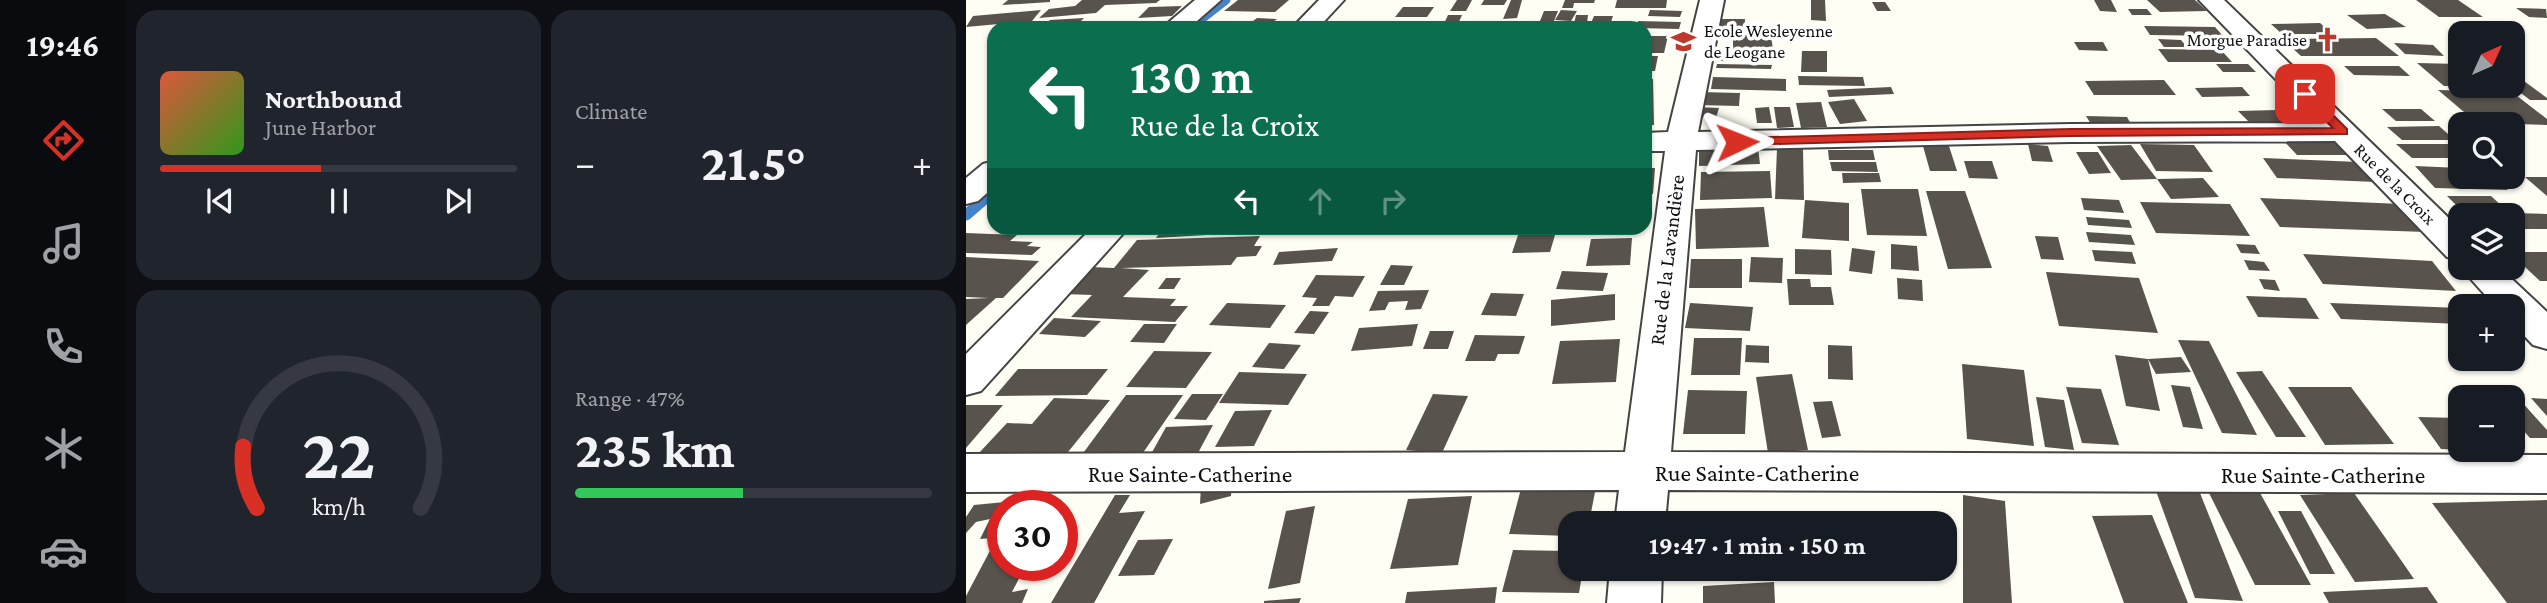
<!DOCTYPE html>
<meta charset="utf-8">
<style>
:root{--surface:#171b24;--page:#20242c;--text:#f1f3f6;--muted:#9ea1a6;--line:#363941;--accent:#d93025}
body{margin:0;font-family:"Crimson Pro",serif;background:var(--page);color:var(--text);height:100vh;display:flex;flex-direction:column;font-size:26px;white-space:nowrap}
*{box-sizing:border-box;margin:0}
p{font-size:23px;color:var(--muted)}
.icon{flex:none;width:38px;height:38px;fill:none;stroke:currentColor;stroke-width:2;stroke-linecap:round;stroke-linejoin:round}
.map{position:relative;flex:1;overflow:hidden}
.details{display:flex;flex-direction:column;gap:10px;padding:10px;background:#0d0f14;width:840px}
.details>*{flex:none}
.guide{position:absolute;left:21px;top:21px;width:665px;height:214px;border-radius:21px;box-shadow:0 2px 5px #0004;background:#0b6e4f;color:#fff;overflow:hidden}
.needle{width:46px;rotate:45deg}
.tools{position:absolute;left:1482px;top:21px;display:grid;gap:14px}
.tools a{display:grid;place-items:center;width:77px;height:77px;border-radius:14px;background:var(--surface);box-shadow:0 2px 5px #0004;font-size:35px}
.speed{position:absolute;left:21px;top:490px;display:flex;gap:14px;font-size:35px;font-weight:700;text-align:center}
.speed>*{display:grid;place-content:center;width:91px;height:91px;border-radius:50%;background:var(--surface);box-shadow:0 2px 5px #0004;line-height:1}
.speed .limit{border:10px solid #d22;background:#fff;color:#111}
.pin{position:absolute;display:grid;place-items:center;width:60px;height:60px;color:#fff;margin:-30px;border-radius:14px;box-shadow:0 4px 10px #0006}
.me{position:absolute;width:77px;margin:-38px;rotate:88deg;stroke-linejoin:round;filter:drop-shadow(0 0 5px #0008)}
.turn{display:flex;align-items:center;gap:24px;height:147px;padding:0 28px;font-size:32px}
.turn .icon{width:91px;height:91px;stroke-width:2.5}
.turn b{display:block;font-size:49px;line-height:60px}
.lanes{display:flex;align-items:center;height:66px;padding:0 28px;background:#0003;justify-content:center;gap:35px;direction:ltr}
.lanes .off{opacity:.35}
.big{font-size:52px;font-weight:700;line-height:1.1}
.details .card{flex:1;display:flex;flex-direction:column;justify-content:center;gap:10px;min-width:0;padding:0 24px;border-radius:21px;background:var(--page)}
.details .dial{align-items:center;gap:0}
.dial svg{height:182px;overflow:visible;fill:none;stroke:var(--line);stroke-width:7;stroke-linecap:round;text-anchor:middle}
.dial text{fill:var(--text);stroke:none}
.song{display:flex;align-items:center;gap:21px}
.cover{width:84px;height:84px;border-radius:10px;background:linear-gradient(135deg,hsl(10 70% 55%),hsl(110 70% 35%))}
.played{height:7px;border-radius:4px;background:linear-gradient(90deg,var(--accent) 45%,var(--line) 45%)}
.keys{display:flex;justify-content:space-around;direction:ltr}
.heat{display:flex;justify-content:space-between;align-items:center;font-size:38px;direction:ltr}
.charge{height:10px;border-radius:5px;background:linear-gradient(90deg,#34c759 47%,var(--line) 0)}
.details .tiles{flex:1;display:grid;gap:10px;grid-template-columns:repeat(2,1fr)}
.trip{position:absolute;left:592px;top:511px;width:399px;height:70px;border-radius:21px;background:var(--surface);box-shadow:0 2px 5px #0004;font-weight:700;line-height:70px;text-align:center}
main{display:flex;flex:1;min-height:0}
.menu{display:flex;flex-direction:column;width:126px;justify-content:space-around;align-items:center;background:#090b0e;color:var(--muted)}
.menu .icon{width:49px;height:49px}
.menu .selected{color:var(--accent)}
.menu b{font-size:32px;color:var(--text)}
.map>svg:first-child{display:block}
</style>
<main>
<nav class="menu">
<b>19:46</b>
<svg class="icon selected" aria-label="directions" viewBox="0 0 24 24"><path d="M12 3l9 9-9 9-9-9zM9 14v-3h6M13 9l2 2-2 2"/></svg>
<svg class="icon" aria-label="music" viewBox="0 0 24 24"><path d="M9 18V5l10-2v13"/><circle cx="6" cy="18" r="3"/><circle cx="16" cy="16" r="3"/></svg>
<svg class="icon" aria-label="phone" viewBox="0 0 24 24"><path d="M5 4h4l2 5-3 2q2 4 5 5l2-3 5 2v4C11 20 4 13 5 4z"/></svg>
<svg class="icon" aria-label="climate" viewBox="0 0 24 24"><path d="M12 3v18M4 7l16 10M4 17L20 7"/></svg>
<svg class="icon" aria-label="car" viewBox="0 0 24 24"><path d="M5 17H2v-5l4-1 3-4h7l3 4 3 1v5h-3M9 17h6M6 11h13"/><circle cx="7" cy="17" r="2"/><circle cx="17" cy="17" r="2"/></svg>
</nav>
<section class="details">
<div class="tiles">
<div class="card">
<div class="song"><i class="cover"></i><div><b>Northbound</b><p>June Harbor</p></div></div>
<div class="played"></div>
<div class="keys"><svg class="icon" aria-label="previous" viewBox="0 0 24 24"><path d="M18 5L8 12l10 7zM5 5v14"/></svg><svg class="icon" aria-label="pause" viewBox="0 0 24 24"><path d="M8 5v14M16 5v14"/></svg><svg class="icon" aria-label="next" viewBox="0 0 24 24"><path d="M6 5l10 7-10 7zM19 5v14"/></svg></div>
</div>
<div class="card"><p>Climate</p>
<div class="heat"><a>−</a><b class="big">21.5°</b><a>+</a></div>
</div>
<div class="card dial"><svg viewBox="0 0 100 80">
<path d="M14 69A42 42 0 1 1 86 69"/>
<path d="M14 69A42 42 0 0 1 8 42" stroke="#d93025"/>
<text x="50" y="56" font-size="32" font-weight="700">22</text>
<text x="50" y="72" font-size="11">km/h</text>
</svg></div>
<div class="card"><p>Range · 47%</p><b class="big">235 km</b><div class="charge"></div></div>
</div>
</section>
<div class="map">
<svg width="1581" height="603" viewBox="0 0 1581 603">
<rect width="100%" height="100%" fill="#fffef5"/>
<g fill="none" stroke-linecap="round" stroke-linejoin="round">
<polyline stroke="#4482c9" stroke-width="9" points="224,28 260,0"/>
<polyline stroke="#4482c9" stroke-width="11" points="0,215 28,191"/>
</g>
<g fill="#59534d">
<polygon points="42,0 84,0 84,2 36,5"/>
<polygon points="116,0 194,0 190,3 139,5 130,13 73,18 83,9 109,6"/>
<polygon points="272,0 323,0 309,12 258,11"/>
<polygon points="491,0 506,0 500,11 484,11"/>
<polygon points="518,0 541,0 538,5 515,5"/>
<polygon points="545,0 556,0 551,18 537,19"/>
<polygon points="599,0 629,0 628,3 608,3 607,8 596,8"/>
<polygon points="651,0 701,0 700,8 649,8"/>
<polygon points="845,0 859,0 860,21 845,20"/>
<polygon points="1128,0 1145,0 1151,12 1134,11"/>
<polygon points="1181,0 1229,0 1241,11 1194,12"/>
<polygon points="1450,0 1492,0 1517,17 1473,17"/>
<polygon points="906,2 919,2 925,11 911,11"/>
<polygon points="216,6 206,16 172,18 183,7"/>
<polygon points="437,7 468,7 461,17 429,17"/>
<polygon points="1550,8 1580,9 1581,18 1563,17"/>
<polygon points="1162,9 1181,9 1186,15 1166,15"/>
<polygon points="75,10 66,21 0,27 7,16"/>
<polygon points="595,10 611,11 605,21 589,20"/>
<polygon points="684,10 716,11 714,17 682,16"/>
<polygon points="578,11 592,11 588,21 574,21"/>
<polygon points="1419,14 1440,27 1401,29 1381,15"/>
<polygon points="482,15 496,15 492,24 525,24 522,28 476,28"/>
<polygon points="610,15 622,15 621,23 608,24"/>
<polygon points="628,16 647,16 643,28 623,28"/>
<polygon points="118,18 109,27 75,28 84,20"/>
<polygon points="291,18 311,19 303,25 283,24"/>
<polygon points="751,19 779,19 778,33 749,32"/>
<polygon points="672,21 715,22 713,29 670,28"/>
<polygon points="1354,23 1367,34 1316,34 1305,24"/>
<polygon points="1178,26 1249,27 1257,36 1184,35"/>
<polygon points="767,35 805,35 807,50 767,50"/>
<polygon points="679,36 702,36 698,53 679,53"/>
<polygon points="1410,38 1433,56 1335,56 1316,39"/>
<polygon points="1192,39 1215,40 1221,47 1198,47"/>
<polygon points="1108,42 1137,42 1142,51 1113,50"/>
<polygon points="1428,43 1467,45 1478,56 1439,54"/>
<polygon points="1192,49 1255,50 1266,62 1202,62"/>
<polygon points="749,51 790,51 791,60 749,61"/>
<polygon points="836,51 861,51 861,72 835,72"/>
<polygon points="679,56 692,56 689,71 679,71"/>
<polygon points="1451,63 1494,64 1494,86 1478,86"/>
<polygon points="751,64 806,65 805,69 750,68"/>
<polygon points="1250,64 1282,64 1290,72 1257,72"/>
<polygon points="1378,66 1433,66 1444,76 1388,75"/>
<polygon points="1547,73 1581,98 1581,100 1564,100 1547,87"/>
<polygon points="832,76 897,77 899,86 833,85"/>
<polygon points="747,77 820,79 820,91 745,89"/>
<polygon points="679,79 687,79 688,125 679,125"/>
<polygon points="1198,80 1210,95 1128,95 1119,81"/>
<polygon points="925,87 928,94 863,97 861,90"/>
<polygon points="1276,87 1284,96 1236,97 1229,88"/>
<polygon points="1472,90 1546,92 1581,119 1581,125 1511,123"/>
<polygon points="734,92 774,93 773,106 731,105"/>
<polygon points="888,99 901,121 874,124 862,102"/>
<polygon points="855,102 861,127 835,128 830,103"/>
<polygon points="729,107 753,108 750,118 726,116"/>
<polygon points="803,107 806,123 791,123 789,108"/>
<polygon points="808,107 824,107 828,127 811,128"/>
<polygon points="1346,109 1362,124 1286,125 1272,111"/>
<polygon points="1416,109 1455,109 1469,121 1430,121"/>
<polygon points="1120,116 1161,117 1166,126 1125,124"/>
<polygon points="1473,126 1489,140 1436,140 1421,127"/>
<polygon points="1314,137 1372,137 1391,155 1331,155"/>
<polygon points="1062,144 1082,146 1087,162 1066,161"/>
<polygon points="1174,144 1228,145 1247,172 1190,171"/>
<polygon points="1430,144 1494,144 1494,158 1446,158"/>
<polygon points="1165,145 1191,179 1237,178 1253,197 1205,199 1191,179 1155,180 1131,146"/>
<polygon points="957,146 983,146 991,171 964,171"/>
<polygon points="792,147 794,164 733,166 733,149"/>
<polygon points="811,148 837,149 838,200 809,199"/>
<polygon points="862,150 907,150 909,160 863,160"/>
<polygon points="1110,152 1132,152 1145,173 1123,174"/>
<polygon points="1297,158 1393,162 1410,182 1311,178"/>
<polygon points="998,161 1026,161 1032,179 1003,178"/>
<polygon points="864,162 910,162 912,172 866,171"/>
<polygon points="1449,166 1494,168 1494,177 1528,177 1542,190 1469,188"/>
<polygon points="679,168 689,168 687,194 679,194"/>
<polygon points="804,171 806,198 734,200 735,172"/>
<polygon points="876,173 913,173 915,182 877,183"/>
<polygon points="1559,177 1581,177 1581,196"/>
<polygon points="895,189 952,189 961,236 901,235"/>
<polygon points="960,191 999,191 1026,268 982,269"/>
<polygon points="1481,196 1525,196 1537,207 1492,207"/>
<polygon points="1115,198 1153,200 1158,213 1118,210"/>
<polygon points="1294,198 1435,204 1460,232 1314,227"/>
<polygon points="839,200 883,203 883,241 836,238"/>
<polygon points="1174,202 1264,204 1284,236 1190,233"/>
<polygon points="798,207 803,247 730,249 729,209"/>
<polygon points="1547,213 1581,214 1581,229 1547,229"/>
<polygon points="1120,217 1163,220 1166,228 1122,225"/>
<polygon points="197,228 260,228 257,234 190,238"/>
<polygon points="350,228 378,228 376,234 346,235"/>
<polygon points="408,228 450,228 448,231 406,233"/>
<polygon points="608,228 670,228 669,232 607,233"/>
<polygon points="1120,232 1165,235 1169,245 1123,242"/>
<polygon points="0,233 51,235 44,241 67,242 61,246 75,247 66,255 0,253"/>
<polygon points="552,235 589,235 584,252 546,253"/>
<polygon points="294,236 288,246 296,246 290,256 271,257 265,265 155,268 183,270 157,297 210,299 204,306 222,306 209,322 105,317 126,295 97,294 125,267 148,268 171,240"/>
<polygon points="1069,236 1092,237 1098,260 1075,259"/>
<polygon points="666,238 664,265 620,266 625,239"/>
<polygon points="925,244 951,246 953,271 925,269"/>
<polygon points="1270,244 1289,245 1294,254 1275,253"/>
<polygon points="372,248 366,261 307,265 313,252"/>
<polygon points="886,248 909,251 906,274 883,271"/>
<polygon points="829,249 865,250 866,275 829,274"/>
<polygon points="1126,250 1166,252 1170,264 1129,261"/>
<polygon points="1547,252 1581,252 1581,281 1574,281 1547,256"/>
<polygon points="1337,254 1466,261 1490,291 1357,284"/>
<polygon points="0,257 73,261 37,298 30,298 0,325 0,299 23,298 0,297"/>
<polygon points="785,257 817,258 816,283 783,282"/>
<polygon points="725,259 776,259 776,288 723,288"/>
<polygon points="1278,260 1298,262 1304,271 1283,270"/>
<polygon points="425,265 447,266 438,285 414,285"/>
<polygon points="596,271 642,273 637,291 590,289"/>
<polygon points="1080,272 1173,278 1192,333 1093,326"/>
<polygon points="350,275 399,276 387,297 369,296 363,306 346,306 351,298 336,297"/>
<polygon points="200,278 215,278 208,289 192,289"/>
<polygon points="931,278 956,280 957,301 932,299"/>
<polygon points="821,279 844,279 845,287 865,287 868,305 823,305"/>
<polygon points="1293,279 1309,280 1314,291 1298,289"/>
<polygon points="463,290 455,309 439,310 442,301 423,302 419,310 403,311 412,291"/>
<polygon points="525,293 558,294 550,316 515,315"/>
<polygon points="649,294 649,320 585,326 585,300"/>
<polygon points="1280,296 1340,298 1353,319 1292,317"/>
<polygon points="261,303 320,305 304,328 243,325"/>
<polygon points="724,303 787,307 784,331 719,328"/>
<polygon points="1364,303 1494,308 1494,324 1375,319"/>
<polygon points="344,311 363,312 348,334 328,333"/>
<polygon points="88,318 135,321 119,337 73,334"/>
<polygon points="178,324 211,324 198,343 164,342"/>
<polygon points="452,324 446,346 385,351 393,328"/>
<polygon points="464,331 488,331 482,349 457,349"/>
<polygon points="509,335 559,336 553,354 532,354 529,361 499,361"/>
<polygon points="728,338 776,338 774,375 725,375"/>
<polygon points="654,339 650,382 586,384 594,341"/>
<polygon points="1212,340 1243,341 1291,435 1256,433"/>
<polygon points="303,343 335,345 318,369 286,367"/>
<polygon points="780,345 803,346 803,363 779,362"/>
<polygon points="862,345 886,346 887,380 862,379"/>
<polygon points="188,351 246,352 220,388 160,387"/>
<polygon points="1149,355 1182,359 1215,357 1225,372 1190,374 1182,359 1194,411 1160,406"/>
<polygon points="996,364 1058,370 1068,446 1001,439"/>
<polygon points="52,369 142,369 121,395 29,396"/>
<polygon points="1296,371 1340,437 1310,437 1270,372"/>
<polygon points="273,372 341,374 322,405 253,403"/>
<polygon points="826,374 842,450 802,453 790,377"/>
<polygon points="1205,385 1224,387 1237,429 1217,427"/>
<polygon points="1100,387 1135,389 1153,445 1116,443"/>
<polygon points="1322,387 1385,387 1428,444 1359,445"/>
<polygon points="722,390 781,391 779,434 717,434"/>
<polygon points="226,394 257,394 240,420 208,419"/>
<polygon points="467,394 502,396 476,453 440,450"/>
<polygon points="160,395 217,395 172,460 112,460"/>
<polygon points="1070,397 1098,400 1108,450 1079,447"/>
<polygon points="88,398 144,400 98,457 13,453 41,423 66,424"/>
<polygon points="1565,398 1581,399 1581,416"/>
<polygon points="1547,400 1554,400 1581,430 1581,438 1564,438 1547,419"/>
<polygon points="866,401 875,436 856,438 847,402"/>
<polygon points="0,405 37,405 0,448"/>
<polygon points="306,410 288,446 249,447 269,411"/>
<polygon points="1452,417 1494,418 1494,450 1475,449"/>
<polygon points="247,425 232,453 184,456 200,427"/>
<polygon points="266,476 265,496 234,504 235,485"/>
<polygon points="556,485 630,487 623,523 604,523 604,536 543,534"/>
<polygon points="1190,491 1234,493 1277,601 1229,598"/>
<polygon points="1242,491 1293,491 1345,585 1289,585"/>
<polygon points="1388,493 1437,563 1448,579 1389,582 1334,495"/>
<polygon points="149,495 164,495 153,513 179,511 128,603 85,603"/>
<polygon points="997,495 1039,501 1046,603 997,603"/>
<polygon points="506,496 492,565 424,569 442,499"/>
<polygon points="70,499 66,506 37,506 37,537 14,539 24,519 10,522 0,533 0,517 8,505"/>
<polygon points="1581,500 1581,603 1541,603 1466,503"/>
<polygon points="349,506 334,583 302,589 320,511"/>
<polygon points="1312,511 1335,511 1369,574 1344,574"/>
<polygon points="1186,515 1222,603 1158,603 1126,516"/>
<polygon points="948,517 974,519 975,523 949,523"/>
<polygon points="207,539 188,575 152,576 172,540"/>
<polygon points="37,544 37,565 60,565 46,592 62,589 56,603 0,603 0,596 27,545"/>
<polygon points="547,550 604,551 604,569 617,569 613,593 536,592"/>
<polygon points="808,582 809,603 737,603 737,586"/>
<polygon points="531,587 529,603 439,603 441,592"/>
<polygon points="1461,587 1472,603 1363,603 1357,592"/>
<polygon points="335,598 333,603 298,603 298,601"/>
</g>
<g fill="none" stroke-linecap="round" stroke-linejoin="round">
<defs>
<g id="minor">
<polygon points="229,0 255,0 223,28 196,28"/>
<polygon points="353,0 378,0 352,28 326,28"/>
<polygon points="734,0 758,0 732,132 1105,124 1352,123 1233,0 1258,0 1494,229 1494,260 1481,257 1369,141 1105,142 730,150 705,452 1581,455 1581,493 702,490 699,523 649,523 653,490 0,492 0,454 659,452 699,151 679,151 679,133 702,132"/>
<polygon points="28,161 28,187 12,201 0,204 0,178 17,164"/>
<polygon points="126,228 162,228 15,391 0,395 0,354"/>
<polygon points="1495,268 1534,268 1581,312 1581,349 1567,345 1547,324 1547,306 1529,306"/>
<polygon points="644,569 696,569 695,603 641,603"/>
</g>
</defs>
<use href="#minor" stroke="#444" stroke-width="4"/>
<use href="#minor" fill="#fff" fill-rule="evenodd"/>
</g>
<polygon fill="#d93025" stroke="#8d1f18" stroke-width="2" points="1335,92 1344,92 1381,129 1381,134 1105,136 771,145 764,142 771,138 1105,129 1367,128 1335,97"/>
<defs>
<symbol id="church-bare" viewBox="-9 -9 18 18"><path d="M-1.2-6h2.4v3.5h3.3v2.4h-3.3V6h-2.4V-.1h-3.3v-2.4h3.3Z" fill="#bd392c" stroke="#fff" stroke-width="2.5" paint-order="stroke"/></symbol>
<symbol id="school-bare" viewBox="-9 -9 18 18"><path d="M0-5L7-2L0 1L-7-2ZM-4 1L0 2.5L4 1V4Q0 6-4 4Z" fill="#bd392c" stroke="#fff" stroke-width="2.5" paint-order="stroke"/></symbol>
</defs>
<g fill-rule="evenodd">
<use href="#church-bare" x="1344" y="22" width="35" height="35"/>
<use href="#school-bare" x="700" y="24" width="35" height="35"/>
</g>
<g text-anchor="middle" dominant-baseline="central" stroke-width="7" stroke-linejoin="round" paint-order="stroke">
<g font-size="18" fill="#111" stroke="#fff" text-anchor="start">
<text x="738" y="31">Ecole Wesleyenne<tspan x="738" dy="21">de Leogane</tspan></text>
<text x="1341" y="40" text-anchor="end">Morgue Paradise</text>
</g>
<g font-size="18" fill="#111" stroke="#fff">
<text transform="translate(1429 184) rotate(45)">Rue de la Croix</text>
</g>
<g font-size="21" fill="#111" stroke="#fff">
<text transform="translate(701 260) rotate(-83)">Rue de la Lavandière</text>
</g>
<g font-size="24" fill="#111" stroke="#fff">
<text x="791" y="472">Rue Sainte-Catherine</text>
<text x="224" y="473">Rue Sainte-Catherine</text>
<text x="1357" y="474">Rue Sainte-Catherine</text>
</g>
</g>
</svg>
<div class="tools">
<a><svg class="needle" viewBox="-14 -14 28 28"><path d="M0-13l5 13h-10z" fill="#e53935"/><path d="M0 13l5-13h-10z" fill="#9ea1a6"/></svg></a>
<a><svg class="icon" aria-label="search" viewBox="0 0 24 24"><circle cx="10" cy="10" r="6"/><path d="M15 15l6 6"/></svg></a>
<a><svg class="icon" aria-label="layers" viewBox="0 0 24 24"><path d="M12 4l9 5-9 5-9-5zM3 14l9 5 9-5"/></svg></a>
<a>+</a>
<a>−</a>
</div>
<div class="speed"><div class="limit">30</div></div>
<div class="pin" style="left:1339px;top:94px;background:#d93025"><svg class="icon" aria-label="arrive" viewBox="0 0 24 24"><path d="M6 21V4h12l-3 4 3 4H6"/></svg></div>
<svg class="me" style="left:771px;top:142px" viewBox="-20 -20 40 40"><path d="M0-17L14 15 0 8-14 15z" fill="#d93025" stroke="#fff" stroke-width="4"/></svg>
<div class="trip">19:47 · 1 min · 150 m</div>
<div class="guide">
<div class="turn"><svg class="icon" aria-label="left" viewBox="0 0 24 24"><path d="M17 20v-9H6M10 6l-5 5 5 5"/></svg><div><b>130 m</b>Rue de la Croix</div></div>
<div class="lanes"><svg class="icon" aria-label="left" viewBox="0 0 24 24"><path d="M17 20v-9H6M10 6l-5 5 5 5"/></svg><svg class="icon off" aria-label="ahead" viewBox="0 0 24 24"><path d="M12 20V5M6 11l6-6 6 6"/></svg><svg class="icon off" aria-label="right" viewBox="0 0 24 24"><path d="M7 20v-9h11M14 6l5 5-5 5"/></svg></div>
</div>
</div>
</main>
